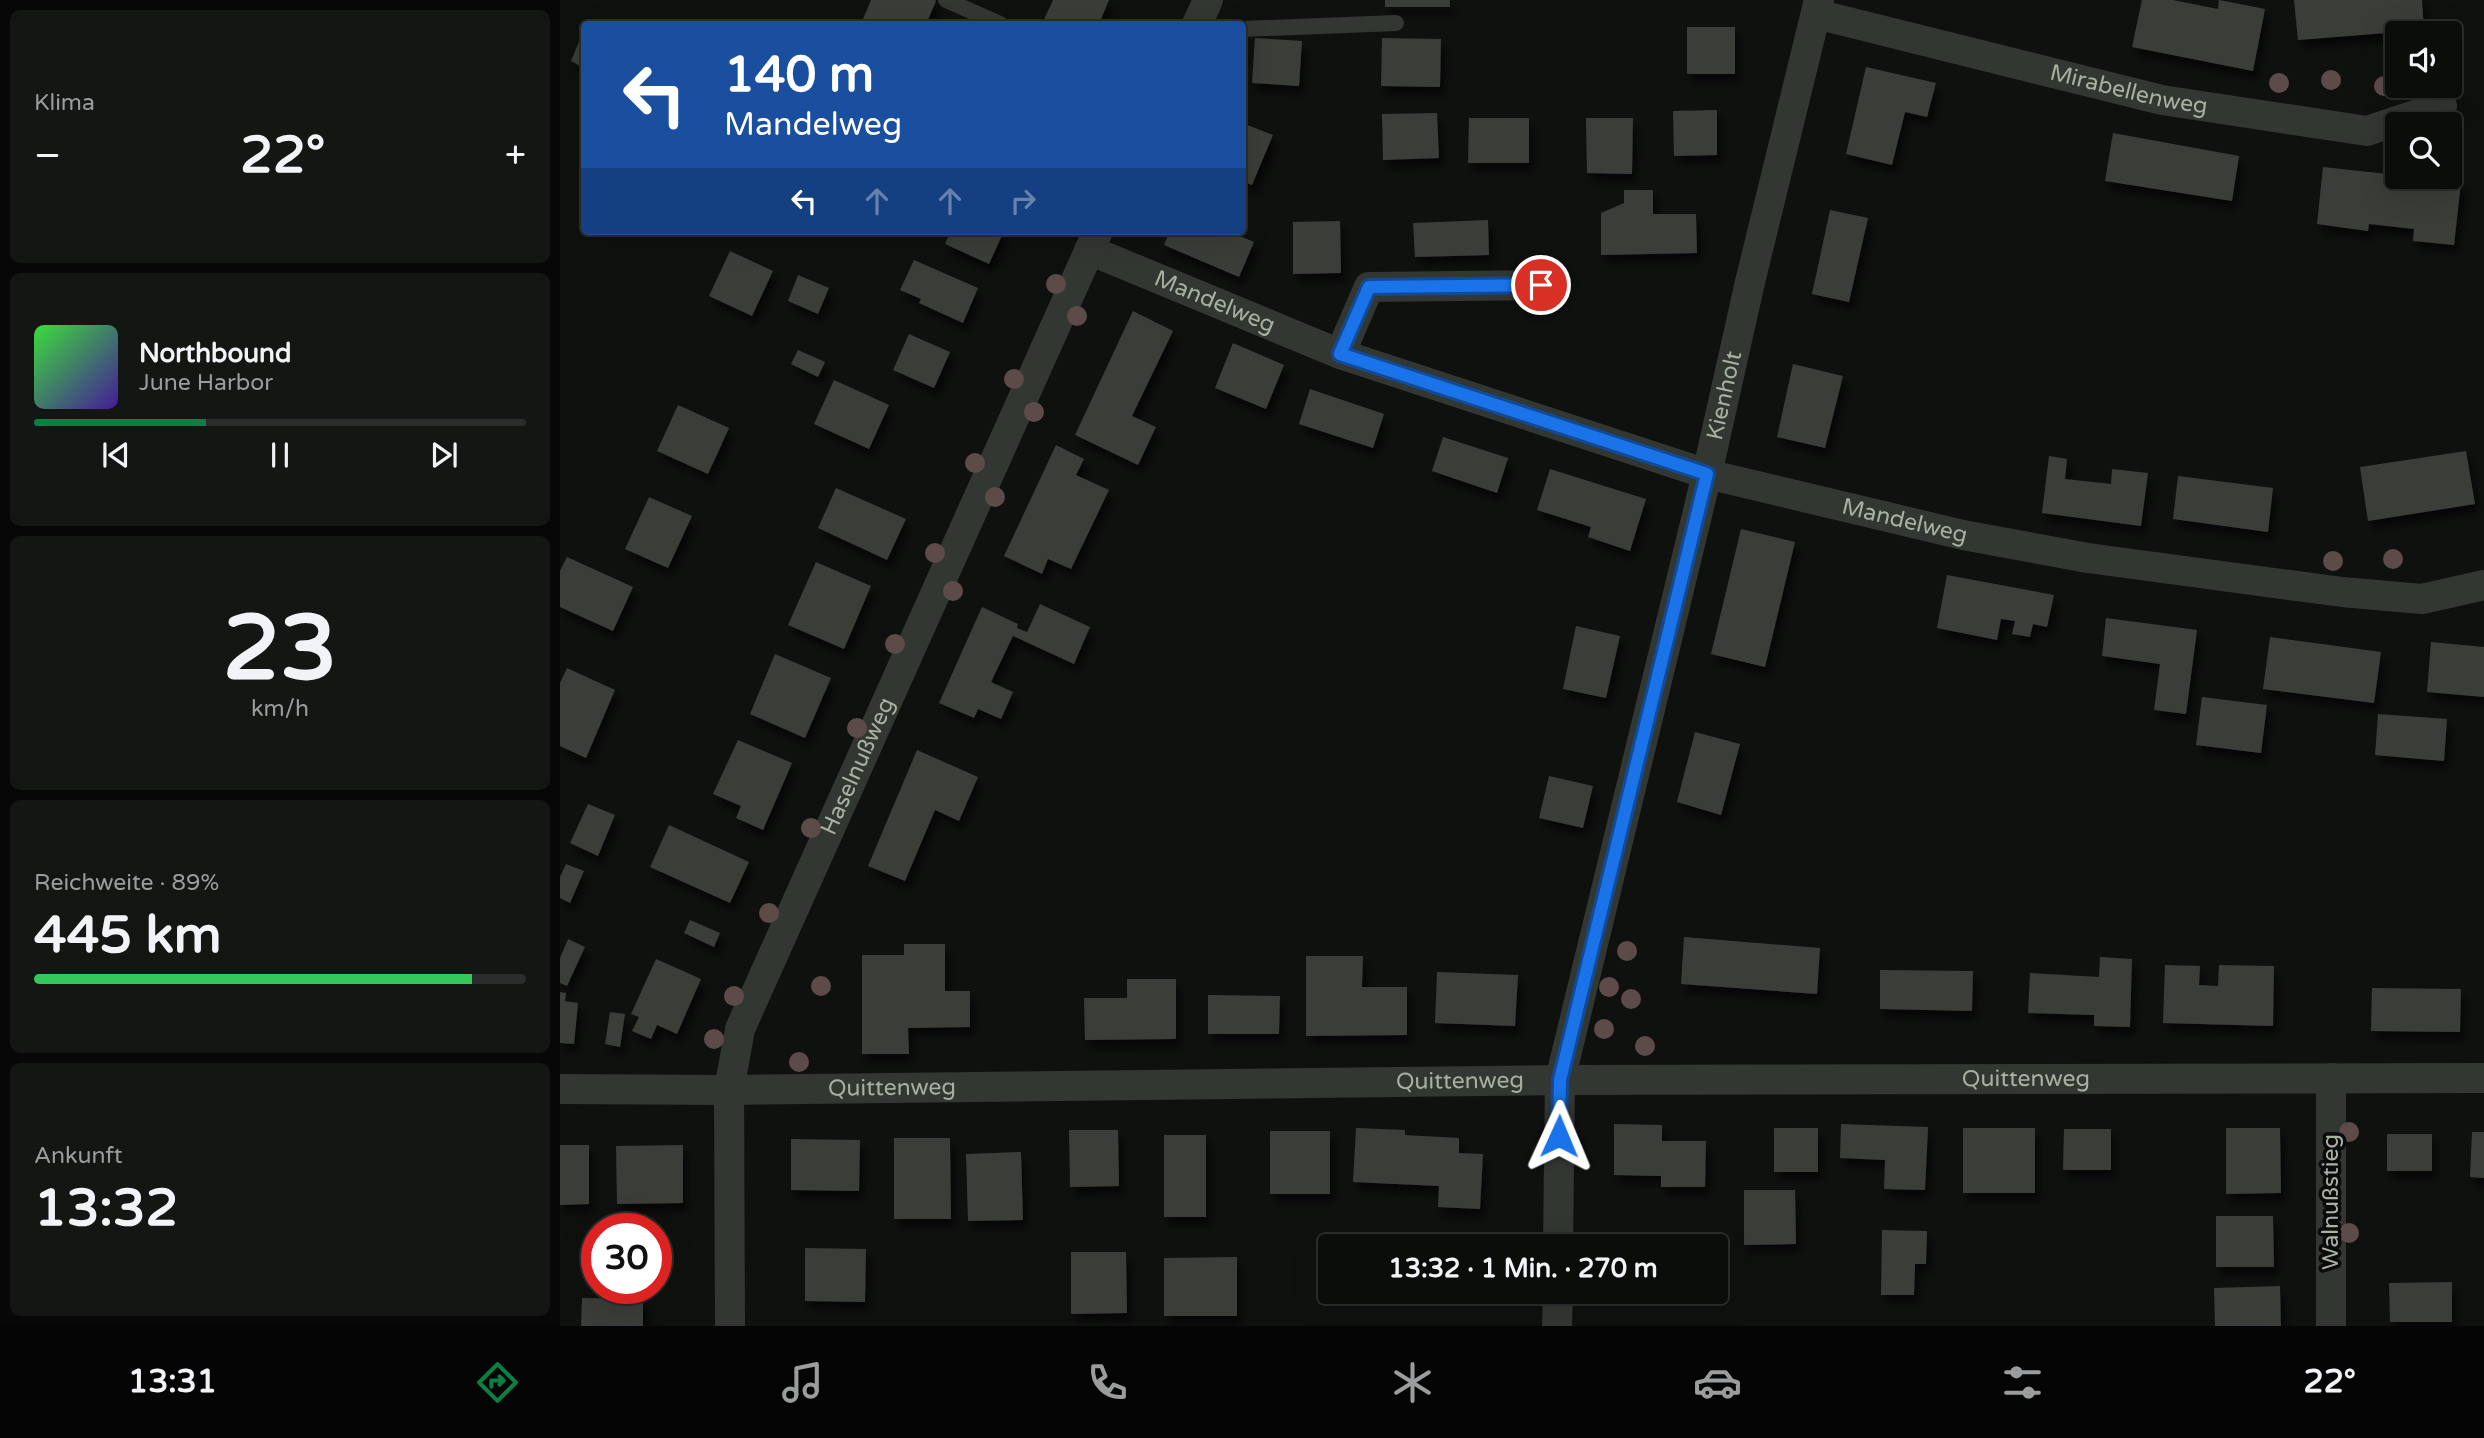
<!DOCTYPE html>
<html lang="de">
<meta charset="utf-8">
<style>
:root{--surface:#0b0d0b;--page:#141614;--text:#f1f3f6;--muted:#9a9c9d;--line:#2b2d2c;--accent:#0b8043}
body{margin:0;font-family:"Varela Round",sans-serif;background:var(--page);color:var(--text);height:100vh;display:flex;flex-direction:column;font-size:26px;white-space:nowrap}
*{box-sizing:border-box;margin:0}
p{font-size:23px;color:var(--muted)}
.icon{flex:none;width:38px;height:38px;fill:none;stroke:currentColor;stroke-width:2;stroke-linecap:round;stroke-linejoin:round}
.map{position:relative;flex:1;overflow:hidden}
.sheet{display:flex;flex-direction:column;gap:10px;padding:10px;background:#060706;width:560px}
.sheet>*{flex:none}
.top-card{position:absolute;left:21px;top:21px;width:665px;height:214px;border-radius:7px;box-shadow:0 7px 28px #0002,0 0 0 2px var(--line);background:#1a4fa0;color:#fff;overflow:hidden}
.controls{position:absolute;left:1825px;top:21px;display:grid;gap:14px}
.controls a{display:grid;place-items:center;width:77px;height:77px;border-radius:7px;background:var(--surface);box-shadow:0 7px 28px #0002,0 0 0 2px var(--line);font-size:35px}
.speed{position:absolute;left:21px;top:1213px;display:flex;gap:14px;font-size:35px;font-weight:700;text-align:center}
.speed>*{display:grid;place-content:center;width:91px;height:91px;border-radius:50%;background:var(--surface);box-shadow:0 7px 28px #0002,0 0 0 2px var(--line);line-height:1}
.speed .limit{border:10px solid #d22;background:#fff;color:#111}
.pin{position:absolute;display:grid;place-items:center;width:60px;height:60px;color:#fff;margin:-30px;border:4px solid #fff;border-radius:50%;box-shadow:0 2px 7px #0007}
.me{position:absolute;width:77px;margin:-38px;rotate:1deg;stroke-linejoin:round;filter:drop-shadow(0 0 5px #0008)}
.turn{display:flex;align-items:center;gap:24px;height:147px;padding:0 28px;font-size:32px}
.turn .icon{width:91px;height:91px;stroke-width:2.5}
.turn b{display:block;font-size:49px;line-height:60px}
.lanes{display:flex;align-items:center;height:66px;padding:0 28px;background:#0003;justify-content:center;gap:35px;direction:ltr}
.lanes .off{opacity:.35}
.big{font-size:52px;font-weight:800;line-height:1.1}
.sheet .card{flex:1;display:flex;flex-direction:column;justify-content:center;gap:10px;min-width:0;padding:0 24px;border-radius:10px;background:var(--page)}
.sheet .dial{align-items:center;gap:0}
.dial b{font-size:91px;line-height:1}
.song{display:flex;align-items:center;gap:21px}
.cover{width:84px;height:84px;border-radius:10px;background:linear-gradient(135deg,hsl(120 70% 55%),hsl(260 70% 35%))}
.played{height:7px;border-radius:4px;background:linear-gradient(90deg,var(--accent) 35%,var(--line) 35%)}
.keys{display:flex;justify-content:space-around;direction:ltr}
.heat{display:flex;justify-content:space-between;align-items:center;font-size:38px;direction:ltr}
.charge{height:10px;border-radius:5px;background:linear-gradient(90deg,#34c759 89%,var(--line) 0)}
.trip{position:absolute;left:758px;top:1234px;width:410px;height:70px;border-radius:7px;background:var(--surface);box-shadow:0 7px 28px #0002,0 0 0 2px var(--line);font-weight:800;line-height:70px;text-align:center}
.tab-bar{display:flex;height:112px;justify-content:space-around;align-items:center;background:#040504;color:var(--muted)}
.tab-bar .icon{width:49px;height:49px}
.tab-bar .current{color:var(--accent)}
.tab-bar b{font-size:32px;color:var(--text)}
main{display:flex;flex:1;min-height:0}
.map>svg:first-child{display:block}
</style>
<main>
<section class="sheet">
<div class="card"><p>Klima</p>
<div class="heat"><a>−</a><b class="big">22°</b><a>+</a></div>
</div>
<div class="card">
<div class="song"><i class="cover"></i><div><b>Northbound</b><p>June Harbor</p></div></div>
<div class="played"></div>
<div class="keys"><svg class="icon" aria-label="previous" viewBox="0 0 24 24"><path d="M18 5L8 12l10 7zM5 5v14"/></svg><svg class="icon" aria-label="pause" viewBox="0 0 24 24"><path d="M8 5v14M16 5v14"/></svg><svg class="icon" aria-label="next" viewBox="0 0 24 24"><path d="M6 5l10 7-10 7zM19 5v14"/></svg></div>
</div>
<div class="card dial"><b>23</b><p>km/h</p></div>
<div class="card"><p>Reichweite · 89%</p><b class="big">445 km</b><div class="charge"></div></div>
<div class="card"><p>Ankunft</p><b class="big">13:32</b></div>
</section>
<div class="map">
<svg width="1924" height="1326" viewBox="0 0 1924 1326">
<defs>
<filter id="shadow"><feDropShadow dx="4.5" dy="8" stdDeviation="3.5" flood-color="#0009"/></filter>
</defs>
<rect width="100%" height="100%" fill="#0f110f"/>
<g fill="#3a3e39" filter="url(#shadow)">
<polygon points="311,0 375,0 376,1 366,24 301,24"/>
<polygon points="493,0 549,0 539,24 482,24"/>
<rect x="825" y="0" width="65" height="7"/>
<polygon points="1582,0 1613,0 1658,9 1659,0 1705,9 1693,71 1572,47"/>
<polygon points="1734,0 1862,0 1864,30 1738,40"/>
<rect x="1127" y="27" width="48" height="47"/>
<polygon points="24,30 24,68 11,61"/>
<polygon points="695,38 742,41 739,86 692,83"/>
<polygon points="822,38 881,39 880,87 821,86"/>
<polygon points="1306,67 1376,83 1367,117 1345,112 1332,165 1286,154"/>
<polygon points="1157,110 1157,155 1114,156 1113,111"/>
<polygon points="877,113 879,158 823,160 822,114"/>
<polygon points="909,118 969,118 969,163 908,163"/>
<polygon points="1026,118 1073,118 1072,174 1027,173"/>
<polygon points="682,123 713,135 692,185 682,181"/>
<polygon points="1553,133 1679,156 1672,201 1545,181"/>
<polygon points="1763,167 1901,182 1894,245 1853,241 1854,229 1809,224 1808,231 1757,224"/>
<polygon points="1064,190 1093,190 1093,214 1136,214 1137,253 1041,255 1041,213 1064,203"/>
<polygon points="1270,210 1308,218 1289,302 1252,294"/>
<polygon points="928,220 929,255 855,257 853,223"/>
<polygon points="780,221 781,273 733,274 733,222"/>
<polygon points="391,231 444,231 429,264 385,244"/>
<polygon points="610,231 668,231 694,242 679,277 604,245"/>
<polygon points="170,251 213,271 192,316 149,296"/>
<polygon points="354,260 418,288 403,323 359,303 361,299 340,290"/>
<polygon points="238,275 269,288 258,314 228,301"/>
<polygon points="573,311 613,331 572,416 596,427 578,465 515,435"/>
<polygon points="349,334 390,352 374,388 333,370"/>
<polygon points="673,343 724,365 706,409 655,388"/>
<polygon points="238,350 265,362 258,377 231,364"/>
<polygon points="1233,364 1283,376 1265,448 1217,437"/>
<polygon points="274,380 329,405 309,449 254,424"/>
<polygon points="750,389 824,414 813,448 739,424"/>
<polygon points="118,405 169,428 148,474 97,451"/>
<polygon points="883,437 948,458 937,493 872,471"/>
<polygon points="496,445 524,459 516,475 549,490 511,569 488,559 482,574 444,556"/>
<polygon points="1906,451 1915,504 1808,521 1800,467"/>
<polygon points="1489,456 1507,459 1505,479 1551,484 1552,469 1588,473 1581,526 1482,513"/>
<polygon points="990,469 1086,499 1070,551 1028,537 1031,527 977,510"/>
<polygon points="1618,476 1713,488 1708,532 1613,519"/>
<polygon points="276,488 346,519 327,560 258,528"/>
<polygon points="89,497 132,516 108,568 65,549"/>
<polygon points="1181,529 1235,542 1205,667 1151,654"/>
<polygon points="7,557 73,587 53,631 0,607 0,571"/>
<polygon points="256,562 311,586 284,649 228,625"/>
<polygon points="1387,575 1494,595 1487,627 1473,624 1470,637 1452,634 1455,621 1441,619 1437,640 1377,628"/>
<polygon points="480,604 530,627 514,664 453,636 431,682 453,692 441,719 418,709 414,718 379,703 422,607 458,624 457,628 467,632"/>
<polygon points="1546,618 1637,630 1626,714 1594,710 1600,664 1542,656"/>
<polygon points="1016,626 1060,636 1046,698 1003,689"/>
<polygon points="1710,637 1821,652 1814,703 1703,689"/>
<polygon points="1871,642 1924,647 1924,697 1867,692"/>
<polygon points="215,654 271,678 245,738 190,714"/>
<polygon points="7,668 55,690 26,758 0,746 0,683"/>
<polygon points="1642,697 1707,705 1701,753 1636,745"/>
<polygon points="1818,714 1887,719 1884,761 1815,755"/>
<polygon points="1135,732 1180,744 1161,815 1117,802"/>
<polygon points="178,740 232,763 203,830 176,818 181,806 153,794"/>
<polygon points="357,750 418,777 399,821 375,810 345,881 308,866"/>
<polygon points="989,776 1033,786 1023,828 979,818"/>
<polygon points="28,804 55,815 38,856 10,843"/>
<polygon points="109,825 189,862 170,903 90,867"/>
<polygon points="6,864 24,871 10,903 0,898 0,877"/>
<polygon points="130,920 160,933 154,947 124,933"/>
<polygon points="1124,937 1260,948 1257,994 1121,984"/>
<polygon points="8,939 25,947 7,986 0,983 0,958"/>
<polygon points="344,944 385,944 385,991 410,991 410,1027 348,1028 349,1054 302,1054 302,955 344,955"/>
<polygon points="746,956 803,956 802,987 847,987 847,1035 746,1036"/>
<polygon points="1540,957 1572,959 1570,1027 1534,1026 1534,1015 1468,1013 1470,973 1539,977"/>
<polygon points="96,959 141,979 117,1034 97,1025 91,1039 72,1031 79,1017 71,1014"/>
<polygon points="1605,965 1640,966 1639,985 1658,986 1659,965 1714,966 1713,1026 1603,1023"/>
<polygon points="1320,970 1413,971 1412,1011 1320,1009"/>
<polygon points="877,972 958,975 955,1026 875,1023"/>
<polygon points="567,979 616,979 616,1039 525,1040 524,998 567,998"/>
<polygon points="1812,988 1901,989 1900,1032 1811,1031"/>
<polygon points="0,992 6,993 5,1001 18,1003 14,1044 0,1043"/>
<polygon points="648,995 720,996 719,1034 648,1034"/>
<polygon points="50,1012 65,1014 60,1047 45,1044"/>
<polygon points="1054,1124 1102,1125 1102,1141 1146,1141 1145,1187 1101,1187 1101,1176 1054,1175"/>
<polygon points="1281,1124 1368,1127 1365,1190 1324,1189 1325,1160 1280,1158"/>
<polygon points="796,1128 845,1130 845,1135 899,1138 899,1153 923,1154 920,1209 878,1207 879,1186 793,1182"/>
<rect x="1214" y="1128" width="44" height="44"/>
<rect x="1403" y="1128" width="72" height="65"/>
<polygon points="1666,1128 1720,1128 1721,1193 1666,1194"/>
<polygon points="1504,1129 1551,1129 1551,1170 1503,1170"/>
<polygon points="509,1130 558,1130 559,1186 510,1187"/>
<rect x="710" y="1131" width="60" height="63"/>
<polygon points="1912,1132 1924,1132 1924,1178 1910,1177"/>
<rect x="1827" y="1134" width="45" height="37"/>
<rect x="604" y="1135" width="42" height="82"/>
<polygon points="334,1138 390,1138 391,1219 334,1219"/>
<polygon points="231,1139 300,1140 299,1191 231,1190"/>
<polygon points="0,1145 29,1145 29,1204 0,1205"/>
<polygon points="123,1145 123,1203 57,1204 56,1146"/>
<polygon points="461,1152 463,1220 408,1221 406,1154"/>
<polygon points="1184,1190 1235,1190 1236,1244 1184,1245"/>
<polygon points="1656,1216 1713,1216 1714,1267 1656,1267"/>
<polygon points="1322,1230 1367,1231 1366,1264 1355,1264 1354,1295 1321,1295"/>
<polygon points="245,1248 306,1249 305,1302 245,1301"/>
<polygon points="511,1252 566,1252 567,1313 511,1314"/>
<polygon points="677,1257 677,1316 604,1316 604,1258"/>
<polygon points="1892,1282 1892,1322 1830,1322 1829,1283"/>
<polygon points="1720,1286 1721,1326 1655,1326 1654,1288"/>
<polygon points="22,1298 83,1299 83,1326 21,1326"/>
</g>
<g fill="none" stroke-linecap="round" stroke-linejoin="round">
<g stroke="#333732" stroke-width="16">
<polyline points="386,0 440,24"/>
<polyline points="682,29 836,23"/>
</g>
<g stroke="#333732" stroke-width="30">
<path id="s1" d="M 1256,14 L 1602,100 L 1807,131 L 1882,106"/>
<polyline points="637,24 648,0"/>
<path id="s2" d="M 529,250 L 780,354 L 1147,474 L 1403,535 L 1528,558 L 1782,592 L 1862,599 L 1924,585"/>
<polyline points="780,354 809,287 981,285"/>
<path id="s3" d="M 0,1089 L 169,1090 L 1000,1080 L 1924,1078"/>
<path id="s4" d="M 998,1246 L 1000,1080 L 1147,474 L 1190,282 L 1259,0"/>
<path id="s5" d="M 170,1326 L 169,1090 L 180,1029 L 538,231"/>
<polyline points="997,1326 998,1292"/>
<polyline points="1771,1326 1771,1078"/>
</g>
</g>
<g fill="#5d4b49">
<circle cx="1771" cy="80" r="10"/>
<circle cx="1719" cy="83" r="10"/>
<circle cx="1824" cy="86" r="10"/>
<circle cx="496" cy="284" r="10"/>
<circle cx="517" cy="316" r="10"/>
<circle cx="454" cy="379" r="10"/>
<circle cx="474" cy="412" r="10"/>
<circle cx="415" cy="463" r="10"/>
<circle cx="435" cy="497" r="10"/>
<circle cx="375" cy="553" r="10"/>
<circle cx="1833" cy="559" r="10"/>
<circle cx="1773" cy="561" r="10"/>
<circle cx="393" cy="591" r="10"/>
<circle cx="335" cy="644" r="10"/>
<circle cx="297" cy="728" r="10"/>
<circle cx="251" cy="828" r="10"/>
<circle cx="209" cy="913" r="10"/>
<circle cx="1067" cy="951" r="10"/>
<circle cx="261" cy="986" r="10"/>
<circle cx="1049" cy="987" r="10"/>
<circle cx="174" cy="996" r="10"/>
<circle cx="1071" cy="999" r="10"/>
<circle cx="1044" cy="1029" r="10"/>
<circle cx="154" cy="1039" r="10"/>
<circle cx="1085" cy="1046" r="10"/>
<circle cx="239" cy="1062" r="10"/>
<circle cx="1789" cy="1132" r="10"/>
<circle cx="1789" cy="1233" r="10"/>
</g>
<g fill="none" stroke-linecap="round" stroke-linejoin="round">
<defs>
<polyline id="route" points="981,285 809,287 780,354 1147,474 1000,1080 999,1136"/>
</defs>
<use href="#route" stroke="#114b97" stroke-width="18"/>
<use href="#route" stroke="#1a73e8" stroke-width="12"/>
</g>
<g text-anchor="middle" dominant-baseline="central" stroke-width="7" stroke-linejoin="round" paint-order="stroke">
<g font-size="23" fill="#a5b1a1" stroke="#0a0b0a">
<text stroke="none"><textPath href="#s1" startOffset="322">Mirabellenweg</textPath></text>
<text stroke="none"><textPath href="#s2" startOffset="136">Mandelweg</textPath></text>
<text stroke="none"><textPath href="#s4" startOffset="870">Kienholt</textPath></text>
<text stroke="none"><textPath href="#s2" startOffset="861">Mandelweg</textPath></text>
<text stroke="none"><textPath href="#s5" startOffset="586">Haselnußweg</textPath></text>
<text stroke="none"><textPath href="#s3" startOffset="1466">Quittenweg</textPath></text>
<text stroke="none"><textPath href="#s3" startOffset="900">Quittenweg</textPath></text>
<text stroke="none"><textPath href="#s3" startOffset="332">Quittenweg</textPath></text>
<text transform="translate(1771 1202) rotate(-90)">Walnußstieg</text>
</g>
</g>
</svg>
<div class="controls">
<a><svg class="icon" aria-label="sound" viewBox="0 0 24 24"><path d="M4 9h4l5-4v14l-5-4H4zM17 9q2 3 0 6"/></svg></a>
<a><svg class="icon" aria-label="search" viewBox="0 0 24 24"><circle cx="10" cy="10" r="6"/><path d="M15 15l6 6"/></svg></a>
</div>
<div class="speed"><div class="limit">30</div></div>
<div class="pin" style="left:981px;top:285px;background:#d93025"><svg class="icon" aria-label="arrive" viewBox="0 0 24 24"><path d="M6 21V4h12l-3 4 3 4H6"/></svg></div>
<svg class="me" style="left:999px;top:1136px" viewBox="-20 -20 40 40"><path d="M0-17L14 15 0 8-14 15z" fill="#1a73e8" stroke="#fff" stroke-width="4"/></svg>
<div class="trip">13:32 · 1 Min. · 270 m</div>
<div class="top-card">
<div class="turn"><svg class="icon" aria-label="left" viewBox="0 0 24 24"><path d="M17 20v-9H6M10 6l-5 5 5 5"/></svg><div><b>140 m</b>Mandelweg</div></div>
<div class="lanes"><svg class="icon" aria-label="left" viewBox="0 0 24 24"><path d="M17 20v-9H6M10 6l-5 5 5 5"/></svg><svg class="icon off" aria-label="ahead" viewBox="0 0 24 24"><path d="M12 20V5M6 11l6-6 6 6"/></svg><svg class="icon off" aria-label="ahead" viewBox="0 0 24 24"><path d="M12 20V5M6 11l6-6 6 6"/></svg><svg class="icon off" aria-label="right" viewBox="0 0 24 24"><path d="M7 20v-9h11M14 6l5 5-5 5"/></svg></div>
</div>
</div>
</main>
<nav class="tab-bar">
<b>13:31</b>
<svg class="icon current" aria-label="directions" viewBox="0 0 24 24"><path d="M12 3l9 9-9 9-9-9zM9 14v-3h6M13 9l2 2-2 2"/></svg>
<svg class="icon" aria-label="music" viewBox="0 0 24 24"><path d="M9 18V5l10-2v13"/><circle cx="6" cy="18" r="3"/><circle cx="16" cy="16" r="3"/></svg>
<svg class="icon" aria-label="phone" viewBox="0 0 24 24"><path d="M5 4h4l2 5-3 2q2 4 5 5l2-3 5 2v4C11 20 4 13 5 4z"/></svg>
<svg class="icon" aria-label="climate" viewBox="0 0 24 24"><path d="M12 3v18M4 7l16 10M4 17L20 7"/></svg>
<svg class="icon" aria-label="car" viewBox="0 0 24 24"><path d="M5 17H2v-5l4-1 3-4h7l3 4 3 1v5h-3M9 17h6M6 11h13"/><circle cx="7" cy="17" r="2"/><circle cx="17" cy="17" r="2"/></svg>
<svg class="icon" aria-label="filters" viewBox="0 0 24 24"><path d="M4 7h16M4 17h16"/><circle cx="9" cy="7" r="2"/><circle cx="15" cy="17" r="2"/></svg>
<b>22°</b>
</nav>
